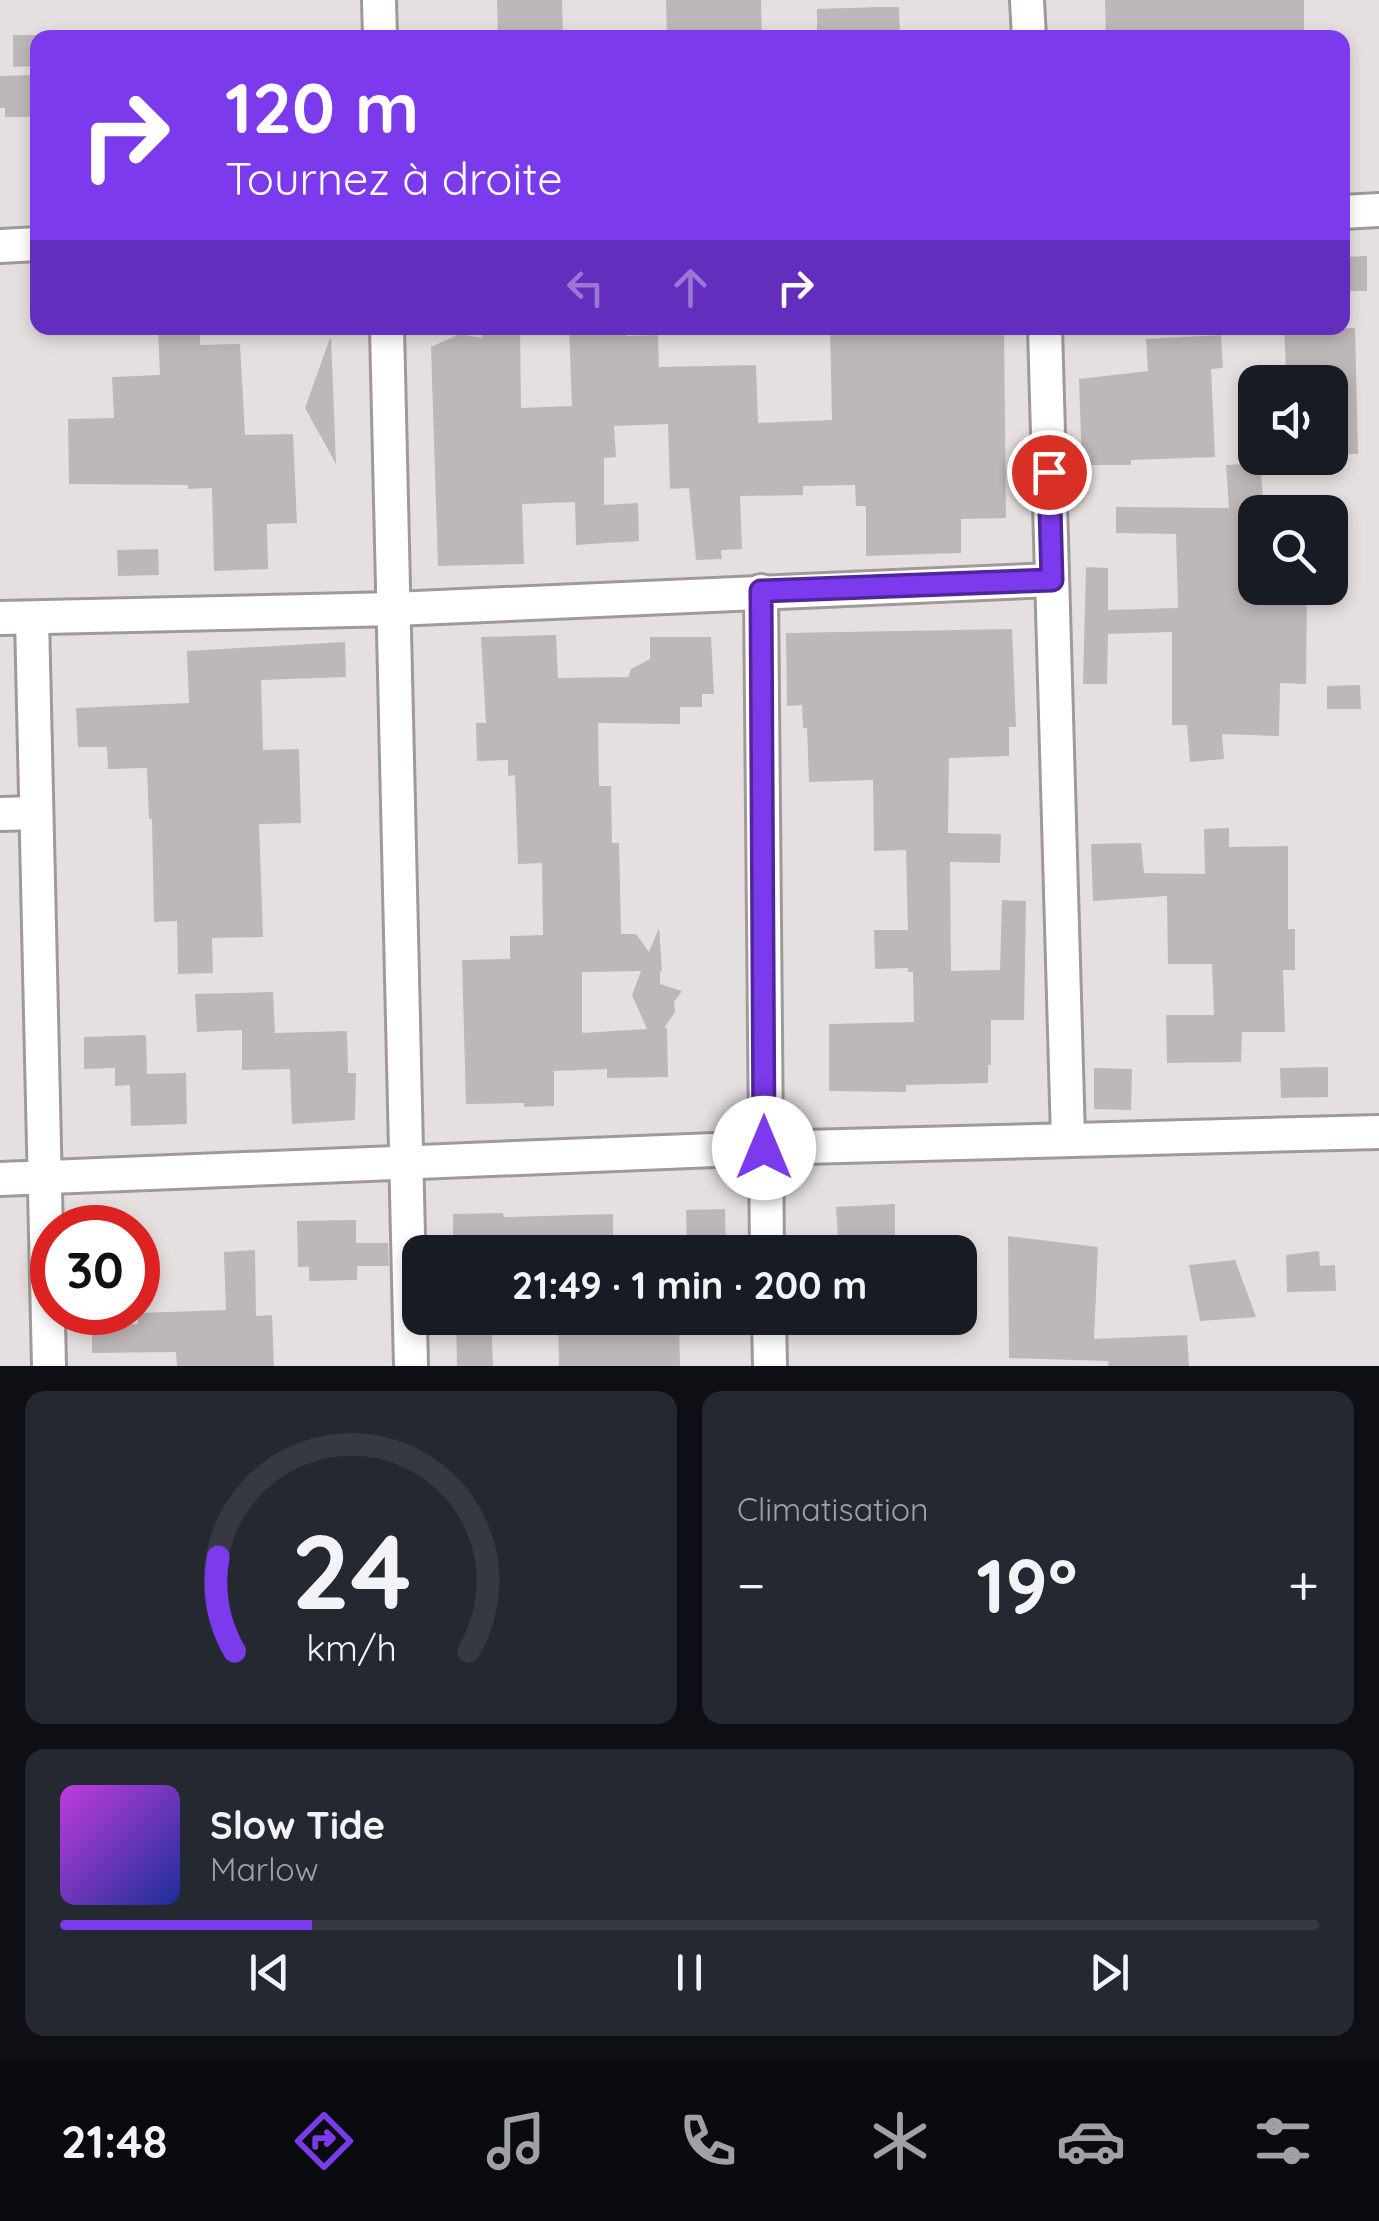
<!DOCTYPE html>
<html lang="fr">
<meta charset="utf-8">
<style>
:root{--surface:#171b24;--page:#242831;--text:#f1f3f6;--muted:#9ea1a6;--line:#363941;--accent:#7c3aed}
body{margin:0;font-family:Quicksand,sans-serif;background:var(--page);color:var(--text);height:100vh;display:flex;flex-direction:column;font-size:38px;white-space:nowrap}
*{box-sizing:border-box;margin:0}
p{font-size:32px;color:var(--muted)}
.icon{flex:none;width:55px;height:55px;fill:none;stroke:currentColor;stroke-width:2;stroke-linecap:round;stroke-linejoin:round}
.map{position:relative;height:1366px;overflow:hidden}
.panel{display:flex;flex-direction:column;gap:25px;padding:25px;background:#0d0f14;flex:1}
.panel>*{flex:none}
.top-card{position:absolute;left:30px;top:30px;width:1320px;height:305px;border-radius:20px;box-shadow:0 5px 15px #0003;background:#7c3aed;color:#fff;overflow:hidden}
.tools{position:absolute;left:1238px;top:365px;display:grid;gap:20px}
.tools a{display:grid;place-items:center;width:110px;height:110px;border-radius:20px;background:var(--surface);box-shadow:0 5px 15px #0003;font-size:50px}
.speed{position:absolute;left:30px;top:1205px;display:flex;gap:20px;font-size:50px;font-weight:700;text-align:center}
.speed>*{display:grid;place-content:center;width:130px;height:130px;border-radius:50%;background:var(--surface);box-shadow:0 5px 15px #0003;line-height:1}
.speed .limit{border:15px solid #d22;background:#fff;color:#111}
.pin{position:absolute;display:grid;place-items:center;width:85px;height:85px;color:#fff;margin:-42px;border:5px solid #fff;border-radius:50%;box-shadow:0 2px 10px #0007}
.me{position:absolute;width:110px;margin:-55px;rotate:0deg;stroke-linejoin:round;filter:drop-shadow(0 0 8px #0008)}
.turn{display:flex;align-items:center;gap:35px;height:210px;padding:0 30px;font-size:45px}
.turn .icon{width:130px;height:130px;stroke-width:2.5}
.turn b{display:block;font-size:70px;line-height:85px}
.lanes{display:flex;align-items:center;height:95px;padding:0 30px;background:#0003;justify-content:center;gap:50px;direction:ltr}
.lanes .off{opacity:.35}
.big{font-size:75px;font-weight:800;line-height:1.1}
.panel .tile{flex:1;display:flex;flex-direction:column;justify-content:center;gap:15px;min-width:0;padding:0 35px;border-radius:20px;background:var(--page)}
.panel .dial{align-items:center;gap:0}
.dial svg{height:260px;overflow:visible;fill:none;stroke:var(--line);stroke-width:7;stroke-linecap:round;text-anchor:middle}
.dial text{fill:var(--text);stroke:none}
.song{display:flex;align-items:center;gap:30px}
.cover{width:120px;height:120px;border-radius:15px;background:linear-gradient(135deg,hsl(290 70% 55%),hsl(230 70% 35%))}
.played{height:10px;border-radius:5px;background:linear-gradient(90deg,var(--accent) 20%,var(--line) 20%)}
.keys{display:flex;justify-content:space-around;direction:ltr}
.heat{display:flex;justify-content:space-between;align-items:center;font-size:55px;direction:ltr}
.panel .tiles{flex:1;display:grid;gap:25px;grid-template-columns:1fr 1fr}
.tile:last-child{grid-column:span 2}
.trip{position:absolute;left:402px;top:1235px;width:575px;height:100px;border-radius:20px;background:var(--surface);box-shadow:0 5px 15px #0003;font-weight:800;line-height:100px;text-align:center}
.dock{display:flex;height:160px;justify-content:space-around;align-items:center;background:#090b0e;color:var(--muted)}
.dock .icon{width:70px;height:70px}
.dock .on{color:var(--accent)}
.dock b{font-size:45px;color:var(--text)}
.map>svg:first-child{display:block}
</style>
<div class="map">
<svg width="1379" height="1366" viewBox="0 0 1379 1366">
<rect width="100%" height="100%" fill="#e6dfe0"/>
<g fill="#beb7b8" fill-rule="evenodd">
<polygon points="497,0 562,0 563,38 498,38"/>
<polygon points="666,0 761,0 762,38 667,38"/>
<polygon points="1105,0 1304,0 1304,38 1106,38"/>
<polygon points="880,7 899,7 900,38 817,38 817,9"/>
<polygon points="13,35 38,35 38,66 13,67"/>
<polygon points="36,75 37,117 5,117 5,108 0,108 0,76"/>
<polygon points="1367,256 1367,291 1343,291 1343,257"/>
<polygon points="158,328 200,328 200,345 240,344 245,435 293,434 297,523 267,524 268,569 214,571 212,488 188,489 188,485 69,484 68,419 114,418 112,377 160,375"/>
<polygon points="520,328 521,408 572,406 569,328 626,328 626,336 658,335 659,367 756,365 758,423 832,420 830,329 1004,328 1006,518 961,519 961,553 866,556 866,506 856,506 855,485 803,486 803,495 740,496 742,549 721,550 722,559 696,560 689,488 670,489 668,424 614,426 616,457 604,458 604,505 638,503 639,541 576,545 575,502 522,504 524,564 438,566 431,347 460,334 482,338 481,329"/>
<polygon points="1284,328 1355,328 1358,454 1334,454 1334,388 1330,388 1330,382 1320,382 1320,370 1286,371"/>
<polygon points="1221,335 1223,368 1211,369 1215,457 1131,460 1131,465 1082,465 1079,379 1148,371 1146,339"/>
<polygon points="330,338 331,338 336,464 305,408"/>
<polygon points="1260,463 1264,512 1255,512 1255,588 1307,588 1306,684 1280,683 1279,736 1222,734 1224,759 1190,762 1187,725 1172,725 1172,632 1108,634 1107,684 1083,684 1086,567 1108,568 1108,610 1178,608 1176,534 1116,533 1116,507 1229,508 1226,465"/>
<polygon points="158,549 159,575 118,576 117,550"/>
<polygon points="1012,629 1016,727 1009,727 1009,756 949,758 948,833 1001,834 1000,863 950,862 951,971 1000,970 1002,900 1026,901 1024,1020 991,1020 991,1065 988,1065 988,1083 906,1085 906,1092 829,1091 829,1024 914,1022 913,972 908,972 908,968 875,969 874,930 908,930 906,850 874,851 873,780 809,782 807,728 803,728 802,705 787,706 786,633"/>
<path d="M 556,635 L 558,678 L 628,677 L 631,669 L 650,659 L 650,637 L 711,637 L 714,694 L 702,694 L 702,707 L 680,707 L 680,724 L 598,723 L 599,786 L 611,786 L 612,843 L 619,843 L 621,934 L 636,934 L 649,952 L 659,928 L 662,971 L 660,971 L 660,984 L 682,991 L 674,1002 L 675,1012 L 664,1028 L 667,1028 L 668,1077 L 607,1078 L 607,1069 L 554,1071 L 554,1106 L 524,1107 L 524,1103 L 466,1104 L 462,960 L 510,959 L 510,936 L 543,935 L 542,863 L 518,864 L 515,775 L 508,776 L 508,760 L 477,761 L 476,723 L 486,723 L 481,637 ZM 641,971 L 632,995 L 647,1029 L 582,1033 L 582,972 Z"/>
<polygon points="345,642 346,677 261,680 263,750 299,749 301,823 259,824 263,937 212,938 213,973 178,974 177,921 154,922 152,819 149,819 147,768 108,769 107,747 78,747 76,708 189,703 187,651"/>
<polygon points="1360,685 1361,709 1327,709 1327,686"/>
<polygon points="1229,828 1229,847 1288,846 1288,929 1295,929 1295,970 1283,970 1285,1032 1242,1032 1241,1062 1167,1063 1166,1015 1214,1015 1212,964 1168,964 1167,896 1093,901 1091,844 1141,843 1144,873 1205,874 1204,829"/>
<polygon points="273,992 275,1033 347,1031 348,1073 356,1073 355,1120 292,1124 290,1069 242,1070 242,1030 197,1032 195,994"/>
<polygon points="146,1035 147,1074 186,1073 187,1124 131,1126 130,1085 115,1086 115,1068 84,1069 84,1037"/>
<polygon points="1328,1067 1328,1097 1281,1098 1280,1068"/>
<polygon points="1094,1068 1132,1069 1131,1110 1094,1109"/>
<polygon points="895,1204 895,1252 839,1252 836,1207"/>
<polygon points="725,1209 726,1252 687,1252 686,1210"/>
<polygon points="503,1213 504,1217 613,1214 613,1245 453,1250 453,1214"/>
<polygon points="356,1220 356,1243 388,1243 389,1266 357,1266 357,1280 309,1281 309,1267 298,1267 297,1221"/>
<polygon points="1008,1236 1098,1247 1094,1339 1187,1335 1189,1366 1108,1366 1109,1361 1009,1358"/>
<polygon points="255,1250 256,1316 272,1315 274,1366 177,1366 176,1352 92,1353 92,1325 138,1324 138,1313 226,1310 224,1252"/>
<polygon points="1319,1251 1320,1266 1335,1265 1336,1291 1287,1292 1286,1255"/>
<polygon points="1235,1260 1256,1317 1200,1321 1189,1265"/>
<polygon points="491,1318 493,1366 457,1366 456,1319"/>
<polygon points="558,1318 679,1318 680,1366 559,1366"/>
</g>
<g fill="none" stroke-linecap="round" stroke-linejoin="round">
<defs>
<g id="street">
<polyline points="379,0 380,38"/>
<polyline points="1027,0 1029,38"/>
<polyline points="1342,212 1379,210"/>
<polyline points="0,246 38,244"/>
<polyline points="387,328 411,1366"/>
<polyline points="1045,328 1068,1138"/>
<polyline points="761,591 767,1252"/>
<polyline points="0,618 394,609 1052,580"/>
<polyline points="32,618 49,1366"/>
<polyline points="0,814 36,813"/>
<polyline points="0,1179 764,1148 1379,1132"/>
<polyline points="769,1318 770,1366"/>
</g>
</defs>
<use href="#street" stroke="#a0999a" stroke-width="38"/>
<use href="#street" stroke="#fff" stroke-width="32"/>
</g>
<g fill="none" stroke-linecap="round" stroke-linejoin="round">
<defs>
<polyline id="route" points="764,1148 761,591 1052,580 1049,472"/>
</defs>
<use href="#route" stroke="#51269a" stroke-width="25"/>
<use href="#route" stroke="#7c3aed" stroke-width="18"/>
</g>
</svg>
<div class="tools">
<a><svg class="icon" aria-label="sound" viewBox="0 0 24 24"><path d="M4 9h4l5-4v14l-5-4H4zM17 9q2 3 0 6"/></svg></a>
<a><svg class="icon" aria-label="search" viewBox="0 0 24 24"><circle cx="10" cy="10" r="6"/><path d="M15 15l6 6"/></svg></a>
</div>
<div class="speed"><div class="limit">30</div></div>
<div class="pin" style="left:1049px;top:472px;background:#d93025"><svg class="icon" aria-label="arrive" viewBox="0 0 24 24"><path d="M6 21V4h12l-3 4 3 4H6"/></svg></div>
<svg class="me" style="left:764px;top:1148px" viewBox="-20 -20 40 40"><circle r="19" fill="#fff"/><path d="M0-13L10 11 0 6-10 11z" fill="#7c3aed"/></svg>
<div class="trip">21:49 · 1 min · 200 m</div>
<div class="top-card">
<div class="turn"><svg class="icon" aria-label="right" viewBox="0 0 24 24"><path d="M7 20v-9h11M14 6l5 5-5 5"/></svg><div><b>120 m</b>Tournez à droite</div></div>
<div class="lanes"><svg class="icon off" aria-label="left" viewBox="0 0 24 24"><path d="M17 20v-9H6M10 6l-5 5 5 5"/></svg><svg class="icon off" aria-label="ahead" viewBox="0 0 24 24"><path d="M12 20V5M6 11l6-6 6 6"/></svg><svg class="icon" aria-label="right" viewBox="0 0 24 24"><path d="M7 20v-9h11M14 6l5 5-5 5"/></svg></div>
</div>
</div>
<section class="panel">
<div class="tiles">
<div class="tile dial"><svg viewBox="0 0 100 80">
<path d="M14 69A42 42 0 1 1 86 69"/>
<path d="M14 69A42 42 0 0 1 9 40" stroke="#7c3aed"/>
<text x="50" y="56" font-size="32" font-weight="700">24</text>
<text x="50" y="72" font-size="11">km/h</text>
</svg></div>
<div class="tile"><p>Climatisation</p>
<div class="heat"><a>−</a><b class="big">19°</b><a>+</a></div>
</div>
<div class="tile">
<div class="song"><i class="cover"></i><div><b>Slow Tide</b><p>Marlow</p></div></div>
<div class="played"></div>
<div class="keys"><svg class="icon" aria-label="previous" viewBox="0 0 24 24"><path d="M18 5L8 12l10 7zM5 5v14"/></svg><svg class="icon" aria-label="pause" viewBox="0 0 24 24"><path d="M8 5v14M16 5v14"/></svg><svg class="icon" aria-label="next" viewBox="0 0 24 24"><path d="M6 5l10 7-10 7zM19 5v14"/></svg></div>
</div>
</div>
</section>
<nav class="dock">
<b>21:48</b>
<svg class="icon on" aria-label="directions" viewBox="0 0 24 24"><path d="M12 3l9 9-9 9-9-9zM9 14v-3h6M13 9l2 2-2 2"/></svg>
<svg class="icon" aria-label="music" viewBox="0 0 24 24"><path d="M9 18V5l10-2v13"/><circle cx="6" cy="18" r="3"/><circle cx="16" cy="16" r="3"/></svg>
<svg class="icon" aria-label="phone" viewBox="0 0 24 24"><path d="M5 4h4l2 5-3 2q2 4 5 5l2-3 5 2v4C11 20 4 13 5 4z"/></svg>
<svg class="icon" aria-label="climate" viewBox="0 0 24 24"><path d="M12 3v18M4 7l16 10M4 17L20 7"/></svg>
<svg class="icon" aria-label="car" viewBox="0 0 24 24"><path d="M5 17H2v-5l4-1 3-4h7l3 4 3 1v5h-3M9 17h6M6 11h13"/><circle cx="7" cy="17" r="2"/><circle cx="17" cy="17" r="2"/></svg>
<svg class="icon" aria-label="filters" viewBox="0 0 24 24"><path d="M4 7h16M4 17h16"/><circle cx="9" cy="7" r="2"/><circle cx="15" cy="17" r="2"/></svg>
</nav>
